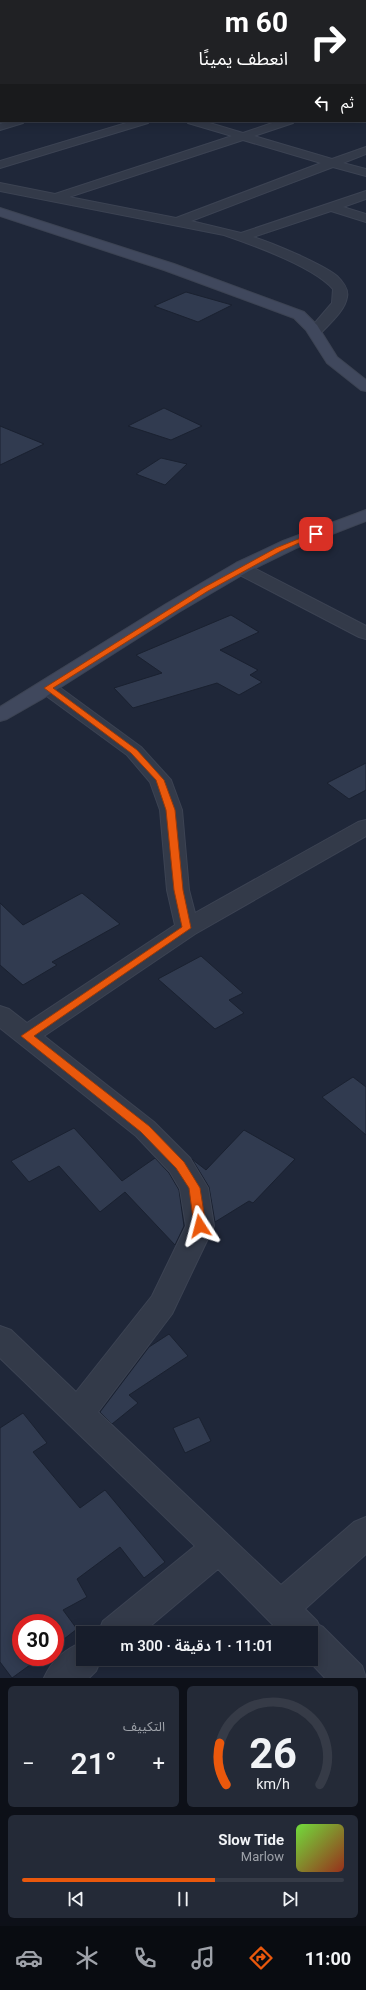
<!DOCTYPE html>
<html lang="ar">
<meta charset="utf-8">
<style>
:root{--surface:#171d2b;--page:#242a37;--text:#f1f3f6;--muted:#9ea2a9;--line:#363b47;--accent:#ea580c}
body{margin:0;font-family:Roboto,"Noto Sans Arabic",sans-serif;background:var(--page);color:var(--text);direction:rtl;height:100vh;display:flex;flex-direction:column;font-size:15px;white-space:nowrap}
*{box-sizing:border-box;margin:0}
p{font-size:13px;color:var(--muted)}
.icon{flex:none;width:22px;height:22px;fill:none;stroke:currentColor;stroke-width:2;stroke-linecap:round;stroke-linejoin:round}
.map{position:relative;height:1678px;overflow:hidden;direction:ltr}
.sheet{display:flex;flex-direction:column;gap:8px;padding:8px;background:#0d1018;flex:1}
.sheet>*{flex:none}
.banner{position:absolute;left:0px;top:0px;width:366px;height:122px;box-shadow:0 2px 10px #0003,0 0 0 1px var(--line);direction:rtl;background:#202124;color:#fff;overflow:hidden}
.speed{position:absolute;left:12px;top:1614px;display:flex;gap:8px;font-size:20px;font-weight:700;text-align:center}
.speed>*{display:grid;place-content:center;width:52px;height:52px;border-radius:50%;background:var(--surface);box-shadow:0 2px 10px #0003,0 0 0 1px var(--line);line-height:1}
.speed .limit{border:6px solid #d22;background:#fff;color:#111}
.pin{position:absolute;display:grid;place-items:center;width:34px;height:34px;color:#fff;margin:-17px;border-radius:8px;box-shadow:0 2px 6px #0006}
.me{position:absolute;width:44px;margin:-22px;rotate:351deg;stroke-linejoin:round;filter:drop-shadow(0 0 3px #0008)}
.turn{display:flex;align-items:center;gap:14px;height:84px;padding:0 12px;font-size:18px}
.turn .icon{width:52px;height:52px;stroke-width:2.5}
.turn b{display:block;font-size:28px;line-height:34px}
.then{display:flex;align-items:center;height:38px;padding:0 12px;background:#0003;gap:8px;font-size:15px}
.big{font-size:30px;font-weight:600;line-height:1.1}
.sheet .widget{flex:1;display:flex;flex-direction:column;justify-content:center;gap:6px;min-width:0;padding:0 14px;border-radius:6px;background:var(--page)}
.sheet .dial{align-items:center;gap:0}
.dial svg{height:104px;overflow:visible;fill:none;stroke:var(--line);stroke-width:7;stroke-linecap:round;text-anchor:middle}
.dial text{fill:var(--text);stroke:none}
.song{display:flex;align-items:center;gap:12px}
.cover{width:48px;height:48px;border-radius:6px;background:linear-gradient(135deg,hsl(100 70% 55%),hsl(10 70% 35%))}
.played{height:4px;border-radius:2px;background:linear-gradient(90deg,var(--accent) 60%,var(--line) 60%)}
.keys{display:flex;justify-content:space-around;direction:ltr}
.heat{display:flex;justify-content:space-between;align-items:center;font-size:22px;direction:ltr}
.sheet .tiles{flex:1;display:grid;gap:8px;grid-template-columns:1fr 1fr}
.widget:last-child{grid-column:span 2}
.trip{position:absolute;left:76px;top:1626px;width:242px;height:40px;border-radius:0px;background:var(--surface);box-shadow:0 2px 10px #0003,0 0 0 1px var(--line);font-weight:600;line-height:40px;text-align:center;direction:rtl}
.tab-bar{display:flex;height:64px;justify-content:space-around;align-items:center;background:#090c11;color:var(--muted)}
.tab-bar .icon{width:28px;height:28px}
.tab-bar .current{color:var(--accent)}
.tab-bar b{font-size:18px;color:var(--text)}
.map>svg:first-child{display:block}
</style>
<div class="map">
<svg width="366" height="1678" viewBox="0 0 366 1678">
<rect width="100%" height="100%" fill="#1f2739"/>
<g fill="#313b50" stroke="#1a2130">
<polygon points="186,292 232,305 198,322 154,306"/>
<polygon points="164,408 202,426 171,440 128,426"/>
<polygon points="0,426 44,444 0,465"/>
<polygon points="161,458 187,464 165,485 136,474"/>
<polygon points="231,615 259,632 220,650 258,670 250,675 262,682 239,695 217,683 133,708 114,688 162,673 136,655"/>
<polygon points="366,763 366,790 349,799 327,783"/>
<polygon points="82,893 120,924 52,962 57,965 23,985 0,965 0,903 23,925"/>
<polygon points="201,956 243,993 229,1000 244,1013 215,1029 158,979"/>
<polygon points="353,1077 366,1087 366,1135 322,1097"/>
<polygon points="74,1128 122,1181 155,1158 169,1173 179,1190 184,1226 175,1245 125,1192 100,1212 59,1166 29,1182 11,1161"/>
<polygon points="244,1130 295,1159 253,1203 249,1201 215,1222 209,1187 192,1159 206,1170"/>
<polygon points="169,1334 188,1356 129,1395 138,1403 112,1424 100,1412 149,1347"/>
<polygon points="23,1413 47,1443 33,1452 80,1508 105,1490 165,1562 144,1578 120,1547 77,1579 87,1597 63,1610 77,1629 55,1646 55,1623 21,1623 21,1657 41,1657 12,1678 0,1662 0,1428"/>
<polygon points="199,1417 211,1441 185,1453 173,1428"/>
</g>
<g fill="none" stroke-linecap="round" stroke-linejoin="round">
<defs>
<g id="street">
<rect x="81" y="0" width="12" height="1"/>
<rect x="230" y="0" width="12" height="1"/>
<rect x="0" y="4" width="1" height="6"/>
<rect x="365" y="4" width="1" height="6"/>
<rect x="365" y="31" width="1" height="7"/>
<rect x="0" y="50" width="1" height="7"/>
<rect x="365" y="53" width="1" height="6"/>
<polygon points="0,84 1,84 0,91"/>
<polygon points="365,93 366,93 365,100"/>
<polygon points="8,121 24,121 23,123 0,130 0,124"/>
<polygon points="133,121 149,121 148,123 0,168 0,161"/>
<path d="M 187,121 L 203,121 L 243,133 L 278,121 L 294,121 L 293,123 L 254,136 L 332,159 L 366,147 L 366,154 L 343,163 L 366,169 L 366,176 L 333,167 L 191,221 L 241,233 L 366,191 L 366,199 L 343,207 L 366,214 L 366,222 L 331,211 L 253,237 C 273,243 322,264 337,276 C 343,282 349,289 347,297 C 345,311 329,324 320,334 L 310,334 L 308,331 L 332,303 L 333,289 C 314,267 253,245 224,235 L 0,191 L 0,183 L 55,194 L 232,136 L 188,123 ZM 243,140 L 321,163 L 176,218 L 69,197 Z"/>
<polygon points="242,564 248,565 366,626 366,639 359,637 236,573 233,569 236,565"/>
<polygon points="48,682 55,684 141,747 171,780 182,810 189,890 195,913 358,822 366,820 366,836 195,934 44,1036 154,1122 190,1158 208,1188 214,1226 172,1314 98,1412 281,1585 354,1522 366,1517 366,1554 305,1609 317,1621 319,1625 323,1627 362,1666 366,1678 325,1678 307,1659 311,1659 311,1633 281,1633 218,1569 142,1633 98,1633 103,1621 195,1546 0,1358 0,1326 11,1330 76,1392 152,1296 186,1226 180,1189 170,1172 136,1136 0,1028 0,1006 9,1009 27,1023 175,925 167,890 160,810 150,782 127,755 41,692 38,688 41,684"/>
<path d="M 83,1642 L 83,1659 L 101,1659 L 96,1671 L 89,1678 L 44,1678 C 52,1660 65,1649 83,1642 Z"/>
</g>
<g id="secondary">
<polygon points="0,208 174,264 304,312 317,325 337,357 366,380 366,391 361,390 327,363 306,330 294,318 164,270 0,216"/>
<polygon points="366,510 366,521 296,548 249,571 179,612 42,699 7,719 0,721 0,707 166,604 236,563 283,541"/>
</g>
</defs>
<use href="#street" stroke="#3c4353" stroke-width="2"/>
<use href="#secondary" stroke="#3c4353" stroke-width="2"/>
<use href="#street" fill="#333a49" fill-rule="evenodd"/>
<use href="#secondary" fill="#40485d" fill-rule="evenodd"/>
</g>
<polygon fill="#ea580c" stroke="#983908" points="313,533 319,534 281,551 208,591 53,688 137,750 164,780 175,810 183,890 191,928 34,1036 149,1126 184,1162 200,1188 206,1226 204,1229 196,1229 194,1226 189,1188 176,1168 141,1132 21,1036 182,927 174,890 166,810 156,780 131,753 44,688 203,588 276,548"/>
</svg>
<div class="speed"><div class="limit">30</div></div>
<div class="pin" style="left:316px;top:534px;background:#d93025"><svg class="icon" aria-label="arrive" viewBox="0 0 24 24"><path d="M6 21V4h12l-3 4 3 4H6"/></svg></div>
<svg class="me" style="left:200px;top:1226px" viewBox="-20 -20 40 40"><path d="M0-17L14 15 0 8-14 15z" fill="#ea580c" stroke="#fff" stroke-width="4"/></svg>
<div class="trip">11:01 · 1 دقيقة · 300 m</div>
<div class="banner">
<div class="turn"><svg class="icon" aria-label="right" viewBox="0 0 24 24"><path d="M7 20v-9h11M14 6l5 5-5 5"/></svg><div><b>60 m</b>انعطف يمينًا</div></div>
<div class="then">ثم<svg class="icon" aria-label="left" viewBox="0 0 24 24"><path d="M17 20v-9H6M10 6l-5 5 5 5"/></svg></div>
</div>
</div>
<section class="sheet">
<div class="tiles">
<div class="widget dial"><svg viewBox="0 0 100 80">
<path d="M14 69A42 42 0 1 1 86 69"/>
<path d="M14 69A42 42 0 0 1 9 37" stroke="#ea580c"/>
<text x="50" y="56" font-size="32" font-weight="700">26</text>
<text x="50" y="72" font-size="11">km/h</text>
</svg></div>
<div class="widget"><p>التكييف</p>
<div class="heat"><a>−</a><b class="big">21°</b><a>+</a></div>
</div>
<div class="widget">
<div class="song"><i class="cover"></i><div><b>Slow Tide</b><p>Marlow</p></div></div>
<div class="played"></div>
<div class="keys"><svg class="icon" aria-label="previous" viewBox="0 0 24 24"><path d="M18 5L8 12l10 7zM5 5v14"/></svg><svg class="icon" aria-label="pause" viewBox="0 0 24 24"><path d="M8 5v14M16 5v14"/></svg><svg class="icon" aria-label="next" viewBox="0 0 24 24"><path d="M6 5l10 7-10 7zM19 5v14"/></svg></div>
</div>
</div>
</section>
<nav class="tab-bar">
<b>11:00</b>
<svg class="icon current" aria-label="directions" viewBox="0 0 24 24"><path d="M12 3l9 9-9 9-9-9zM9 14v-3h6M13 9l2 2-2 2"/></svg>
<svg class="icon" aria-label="music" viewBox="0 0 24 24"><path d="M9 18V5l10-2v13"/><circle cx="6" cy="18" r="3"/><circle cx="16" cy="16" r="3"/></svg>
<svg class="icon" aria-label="phone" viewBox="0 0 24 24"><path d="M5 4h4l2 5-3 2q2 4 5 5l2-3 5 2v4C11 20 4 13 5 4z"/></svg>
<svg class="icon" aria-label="climate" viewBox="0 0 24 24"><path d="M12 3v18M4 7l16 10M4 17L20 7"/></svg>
<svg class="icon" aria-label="car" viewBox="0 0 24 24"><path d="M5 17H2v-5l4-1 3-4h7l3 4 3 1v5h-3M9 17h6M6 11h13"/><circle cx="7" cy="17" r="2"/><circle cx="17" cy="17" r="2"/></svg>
</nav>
